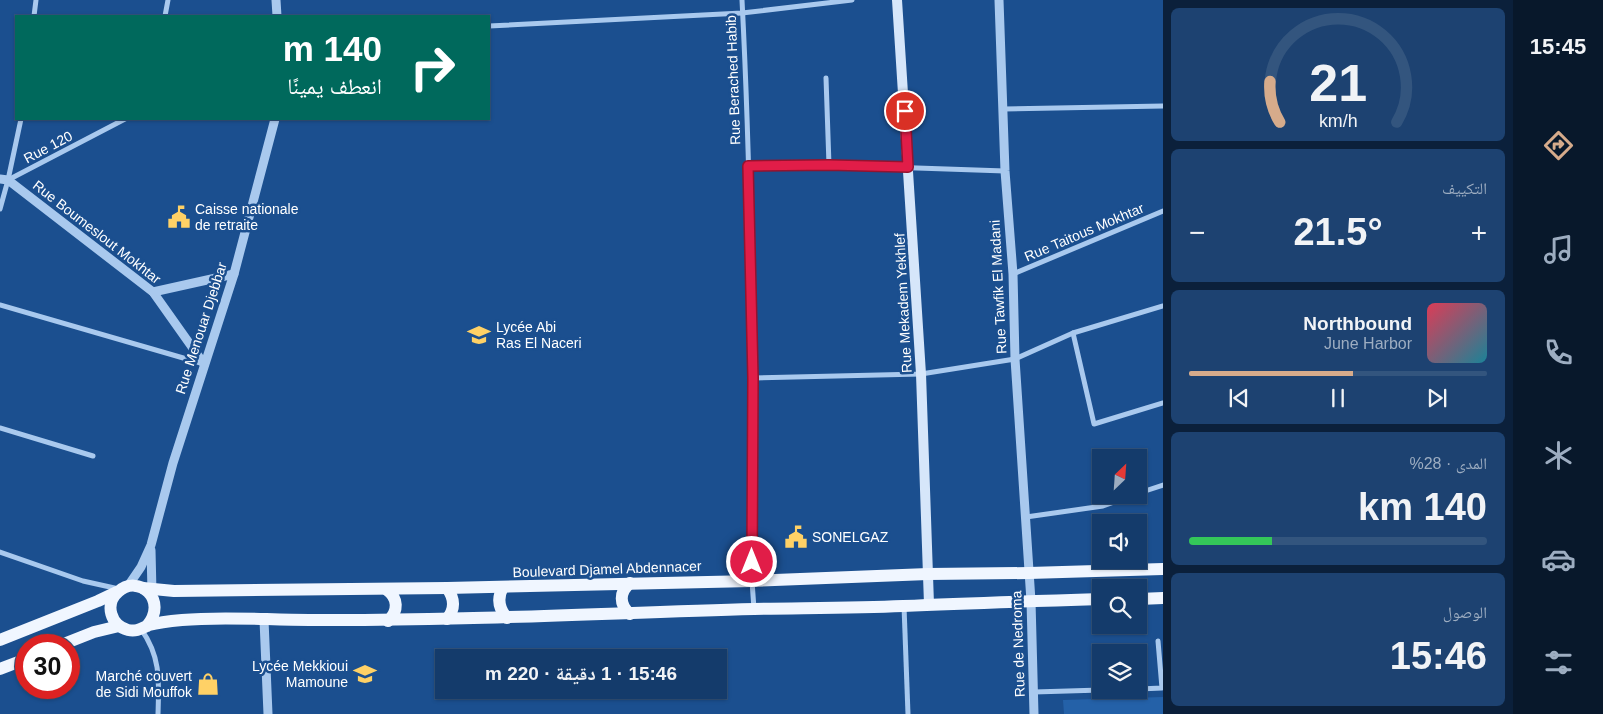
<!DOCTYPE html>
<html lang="ar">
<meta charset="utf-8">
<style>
:root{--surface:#143b6b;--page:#1d4271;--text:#f1f3f6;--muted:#9dadc1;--line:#33557e;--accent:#d6ab8b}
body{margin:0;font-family:Helvetica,"Noto Naskh Arabic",sans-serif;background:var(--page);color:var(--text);direction:rtl;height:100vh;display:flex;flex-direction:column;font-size:19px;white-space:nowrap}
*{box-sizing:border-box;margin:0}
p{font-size:16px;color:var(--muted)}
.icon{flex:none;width:28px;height:28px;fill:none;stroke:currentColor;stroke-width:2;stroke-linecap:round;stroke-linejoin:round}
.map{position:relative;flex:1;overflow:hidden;direction:ltr}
.drawer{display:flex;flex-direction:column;gap:8px;padding:8px;background:#0b203b;width:350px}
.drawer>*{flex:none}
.hud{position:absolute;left:15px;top:15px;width:475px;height:105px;border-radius:0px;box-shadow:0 1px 4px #0004,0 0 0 1px var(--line);direction:rtl;background:#00695c;color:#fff;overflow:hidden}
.needle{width:32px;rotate:25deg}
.tools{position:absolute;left:1092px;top:449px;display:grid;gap:10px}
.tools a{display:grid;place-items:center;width:55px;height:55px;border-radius:0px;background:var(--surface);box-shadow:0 1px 4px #0004,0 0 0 1px var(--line);font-size:25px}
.speed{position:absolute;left:15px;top:634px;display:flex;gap:10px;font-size:25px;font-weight:700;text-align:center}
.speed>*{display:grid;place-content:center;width:65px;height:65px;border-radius:50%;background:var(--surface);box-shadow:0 1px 4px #0004,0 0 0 1px var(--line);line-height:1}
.speed .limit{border:8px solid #d22;background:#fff;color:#111}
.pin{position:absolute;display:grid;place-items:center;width:42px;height:42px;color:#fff;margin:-21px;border:2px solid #fff;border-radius:50%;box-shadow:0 1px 5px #0007}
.me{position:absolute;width:55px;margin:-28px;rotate:0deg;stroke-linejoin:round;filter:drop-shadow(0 0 4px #0008)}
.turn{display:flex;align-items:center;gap:18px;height:105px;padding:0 25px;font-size:22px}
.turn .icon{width:65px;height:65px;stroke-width:2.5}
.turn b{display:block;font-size:35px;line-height:42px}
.big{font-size:38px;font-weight:800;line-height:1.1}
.drawer .card{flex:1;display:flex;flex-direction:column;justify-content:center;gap:8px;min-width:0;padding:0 18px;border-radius:8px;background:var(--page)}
.drawer .dial{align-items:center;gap:0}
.dial svg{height:130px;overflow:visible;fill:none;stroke:var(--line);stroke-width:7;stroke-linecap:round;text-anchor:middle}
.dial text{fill:var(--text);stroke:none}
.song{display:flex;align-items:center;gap:15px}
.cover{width:60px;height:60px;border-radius:8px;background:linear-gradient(135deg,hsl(350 70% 55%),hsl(190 70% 35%))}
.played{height:5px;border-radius:2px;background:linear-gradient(90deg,var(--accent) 55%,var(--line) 55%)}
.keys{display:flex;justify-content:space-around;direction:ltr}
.heat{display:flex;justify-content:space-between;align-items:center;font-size:28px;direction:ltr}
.charge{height:8px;border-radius:4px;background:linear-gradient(90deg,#34c759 28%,var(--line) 0)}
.trip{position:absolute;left:435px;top:649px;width:292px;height:50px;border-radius:0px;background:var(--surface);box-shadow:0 1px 4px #0004,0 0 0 1px var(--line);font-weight:800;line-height:50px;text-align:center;direction:rtl}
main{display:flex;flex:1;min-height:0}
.tab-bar{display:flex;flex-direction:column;width:90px;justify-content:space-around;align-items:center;background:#08182b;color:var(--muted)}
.tab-bar .icon{width:35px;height:35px}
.tab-bar .current{color:var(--accent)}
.tab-bar b{font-size:22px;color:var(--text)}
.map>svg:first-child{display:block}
</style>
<main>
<nav class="tab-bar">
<b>15:45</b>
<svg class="icon current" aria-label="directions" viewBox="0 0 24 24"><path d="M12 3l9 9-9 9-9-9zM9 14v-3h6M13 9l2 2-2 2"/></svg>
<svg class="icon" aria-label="music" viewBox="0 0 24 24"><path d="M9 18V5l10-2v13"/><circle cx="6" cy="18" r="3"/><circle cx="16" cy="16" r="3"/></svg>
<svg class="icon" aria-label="phone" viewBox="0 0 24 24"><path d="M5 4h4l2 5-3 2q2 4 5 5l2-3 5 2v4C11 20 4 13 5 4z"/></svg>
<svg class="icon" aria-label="climate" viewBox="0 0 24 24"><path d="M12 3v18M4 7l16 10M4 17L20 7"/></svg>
<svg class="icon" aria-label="car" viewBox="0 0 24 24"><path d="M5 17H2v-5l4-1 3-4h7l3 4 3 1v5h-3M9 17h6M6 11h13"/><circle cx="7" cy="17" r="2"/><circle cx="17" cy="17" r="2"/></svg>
<svg class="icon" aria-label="filters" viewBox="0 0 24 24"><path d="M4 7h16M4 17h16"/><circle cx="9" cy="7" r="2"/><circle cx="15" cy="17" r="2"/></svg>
</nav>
<section class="drawer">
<div class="card dial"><svg viewBox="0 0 100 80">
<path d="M14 69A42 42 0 1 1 86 69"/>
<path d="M14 69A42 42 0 0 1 8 44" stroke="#d6ab8b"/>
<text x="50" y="56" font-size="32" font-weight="700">21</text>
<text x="50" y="72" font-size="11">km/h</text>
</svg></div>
<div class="card"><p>التكييف</p>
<div class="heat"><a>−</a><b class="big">21.5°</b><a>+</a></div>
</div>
<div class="card">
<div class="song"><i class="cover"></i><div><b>Northbound</b><p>June Harbor</p></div></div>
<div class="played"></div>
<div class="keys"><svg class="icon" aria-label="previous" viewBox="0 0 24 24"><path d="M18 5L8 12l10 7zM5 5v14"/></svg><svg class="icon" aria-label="pause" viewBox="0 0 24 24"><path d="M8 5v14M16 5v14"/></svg><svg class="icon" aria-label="next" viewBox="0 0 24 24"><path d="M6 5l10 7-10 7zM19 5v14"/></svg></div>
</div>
<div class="card"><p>المدى · 28%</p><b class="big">140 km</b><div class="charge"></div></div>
<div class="card"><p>الوصول</p><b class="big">15:46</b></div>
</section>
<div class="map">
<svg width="1163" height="714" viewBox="0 0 1163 714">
<rect width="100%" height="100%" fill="#1b4f8f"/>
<polygon fill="#2461a8" points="1163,697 1163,714 1064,714 1063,700"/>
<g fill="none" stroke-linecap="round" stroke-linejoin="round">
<g stroke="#a9c9ee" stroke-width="5">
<path d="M 742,0 C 752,193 753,387 752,581 L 754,609"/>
<polyline points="34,16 36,0"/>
<polyline points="165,16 168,0"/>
<polyline points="489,26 742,13 852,0"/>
<polyline points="826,78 829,165 1005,171"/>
<polyline points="1004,109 1163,106"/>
<polyline points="748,165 829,165"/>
<polyline points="8,180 125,119"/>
<polyline points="0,209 8,180 21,119"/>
<polyline points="1013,274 1163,211"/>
<polyline points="0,305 204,364"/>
<polyline points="1073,333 1094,424 1163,403"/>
<polyline points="753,378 921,374 1015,359 1073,333 1163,306"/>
<polyline points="0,428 93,456"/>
<polyline points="1139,493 1163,485"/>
<polyline points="1026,517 1103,506 1134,495"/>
<polyline points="0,552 83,581 119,589"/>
<polyline points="904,606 908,714"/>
<path d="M 141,629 C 161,657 159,681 158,714"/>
<polyline points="1139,689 1162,688 1158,641"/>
<polyline points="1034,692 1101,690"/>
</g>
<g stroke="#a9c9ee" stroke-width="9">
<polyline points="276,0 277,16"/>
<polyline points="999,0 1005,171 1013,274 1015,359 1031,601 1034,714"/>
<polyline points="0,179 8,180 153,292 204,364"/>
<polyline points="153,292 234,274"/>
<polyline points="151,550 152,592"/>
<polyline points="128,586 141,567 151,545 173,463 234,274 275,119"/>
<polyline points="264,620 268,714"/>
</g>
<polyline stroke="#d6e6fa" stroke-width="10" points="897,0 921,374 929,604"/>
<g stroke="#f0f6ff" stroke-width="12">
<path d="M 630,583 C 619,592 619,605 630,614"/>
<path d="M 503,587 C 497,598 498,608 507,618"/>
<polyline points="143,588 174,591 447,588 752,581 928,574 1029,573 1163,569"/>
<path d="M 387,590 C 398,598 399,611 388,621"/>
<polyline points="1139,599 1163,598"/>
<path d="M 447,619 C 455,609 455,599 447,588"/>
<path d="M 147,626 C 169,600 138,573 118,592 C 104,604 111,626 128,630 C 137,632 142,628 149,625 C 160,622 171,621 182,620 C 223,616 267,620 309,620 C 457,621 606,613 754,609 C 804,608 854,608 903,606 C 969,603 1035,601 1101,599"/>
<polyline points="0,640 98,601 117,592"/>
<polyline points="61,645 94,632 119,626"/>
<polyline points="0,669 26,659"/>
</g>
</g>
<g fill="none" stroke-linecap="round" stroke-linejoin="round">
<defs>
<polyline id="route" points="752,562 753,378 748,166 829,165 908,167 905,111"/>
</defs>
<use href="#route" stroke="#92132f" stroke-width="12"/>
<use href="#route" stroke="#e11d48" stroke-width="9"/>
</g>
<defs>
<symbol id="civic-bare" viewBox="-9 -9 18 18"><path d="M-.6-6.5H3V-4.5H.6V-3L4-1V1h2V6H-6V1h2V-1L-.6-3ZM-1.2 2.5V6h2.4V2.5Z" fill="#ffd166" stroke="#1b4f8f" stroke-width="2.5" paint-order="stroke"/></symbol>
<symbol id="school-bare" viewBox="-9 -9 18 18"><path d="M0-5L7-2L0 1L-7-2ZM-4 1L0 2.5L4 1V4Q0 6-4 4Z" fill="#ffd166" stroke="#1b4f8f" stroke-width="2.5" paint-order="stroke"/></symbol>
<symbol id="shop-bare" viewBox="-9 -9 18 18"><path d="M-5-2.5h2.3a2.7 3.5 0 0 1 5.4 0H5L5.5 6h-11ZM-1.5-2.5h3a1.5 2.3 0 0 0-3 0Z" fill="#ffd166" stroke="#1b4f8f" stroke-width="2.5" paint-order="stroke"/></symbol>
</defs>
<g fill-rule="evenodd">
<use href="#civic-bare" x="163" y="201" width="32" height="32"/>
<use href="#school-bare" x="463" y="319" width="32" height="32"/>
<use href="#civic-bare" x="780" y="521" width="32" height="32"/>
<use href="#school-bare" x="349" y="658" width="32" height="32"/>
<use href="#shop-bare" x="192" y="668" width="32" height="32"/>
</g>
<g text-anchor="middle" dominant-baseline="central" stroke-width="5" stroke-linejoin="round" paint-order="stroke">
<g font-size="14" fill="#fff" stroke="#1b4f8f">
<text transform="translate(733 80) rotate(-92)">Rue Berached Habib</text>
<text transform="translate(48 147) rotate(-28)">Rue 120</text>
<text transform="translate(97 232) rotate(38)">Rue Boumeslout Mokhtar</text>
<text transform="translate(1084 232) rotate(-23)">Rue Taitous Mokhtar</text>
<text transform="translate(998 287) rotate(-93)">Rue Tawfik El Madani</text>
<text transform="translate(903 303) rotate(-93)">Rue Mekadem Yekhlef</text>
<text transform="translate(201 328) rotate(-72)">Rue Menouar Djebbar</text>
<text transform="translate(607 569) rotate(-2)">Boulevard Djamel Abdennacer</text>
<text transform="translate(1018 644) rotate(-92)">Rue de Nedroma</text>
</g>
<g font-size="14" fill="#fff" stroke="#1b4f8f" text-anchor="start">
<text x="195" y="209">Caisse nationale<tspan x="195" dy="16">de retraite</tspan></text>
<text x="496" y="327">Lycée Abi<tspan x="496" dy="16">Ras El Naceri</tspan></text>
<text x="812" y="537">SONELGAZ</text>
<text x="348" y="666" text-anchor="end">Lycée Mekkioui<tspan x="348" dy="16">Mamoune</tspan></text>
<text x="192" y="676" text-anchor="end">Marché couvert<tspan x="192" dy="16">de Sidi Mouffok</tspan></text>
</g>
</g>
</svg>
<div class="tools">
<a><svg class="needle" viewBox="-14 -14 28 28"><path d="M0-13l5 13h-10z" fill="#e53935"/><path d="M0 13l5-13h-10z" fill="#9dadc1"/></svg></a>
<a><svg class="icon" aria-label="sound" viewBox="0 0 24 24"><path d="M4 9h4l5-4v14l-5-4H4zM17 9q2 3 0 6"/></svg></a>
<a><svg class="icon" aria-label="search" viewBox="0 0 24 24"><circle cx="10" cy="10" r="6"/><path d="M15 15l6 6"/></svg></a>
<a><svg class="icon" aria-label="layers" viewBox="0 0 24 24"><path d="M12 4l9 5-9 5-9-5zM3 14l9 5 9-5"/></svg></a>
</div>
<div class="speed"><div class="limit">30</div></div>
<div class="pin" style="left:905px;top:111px;background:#d93025"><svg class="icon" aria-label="arrive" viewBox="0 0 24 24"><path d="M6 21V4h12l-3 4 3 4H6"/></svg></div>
<svg class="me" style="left:752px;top:562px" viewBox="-20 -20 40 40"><circle r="17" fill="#e11d48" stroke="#fff" stroke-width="3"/><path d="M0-11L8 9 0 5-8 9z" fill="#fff"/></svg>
<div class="trip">15:46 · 1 دقيقة · 220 m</div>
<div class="hud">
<div class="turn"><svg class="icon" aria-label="right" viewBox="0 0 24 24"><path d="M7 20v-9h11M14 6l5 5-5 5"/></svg><div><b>140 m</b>انعطف يمينًا</div></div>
</div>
</div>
</main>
